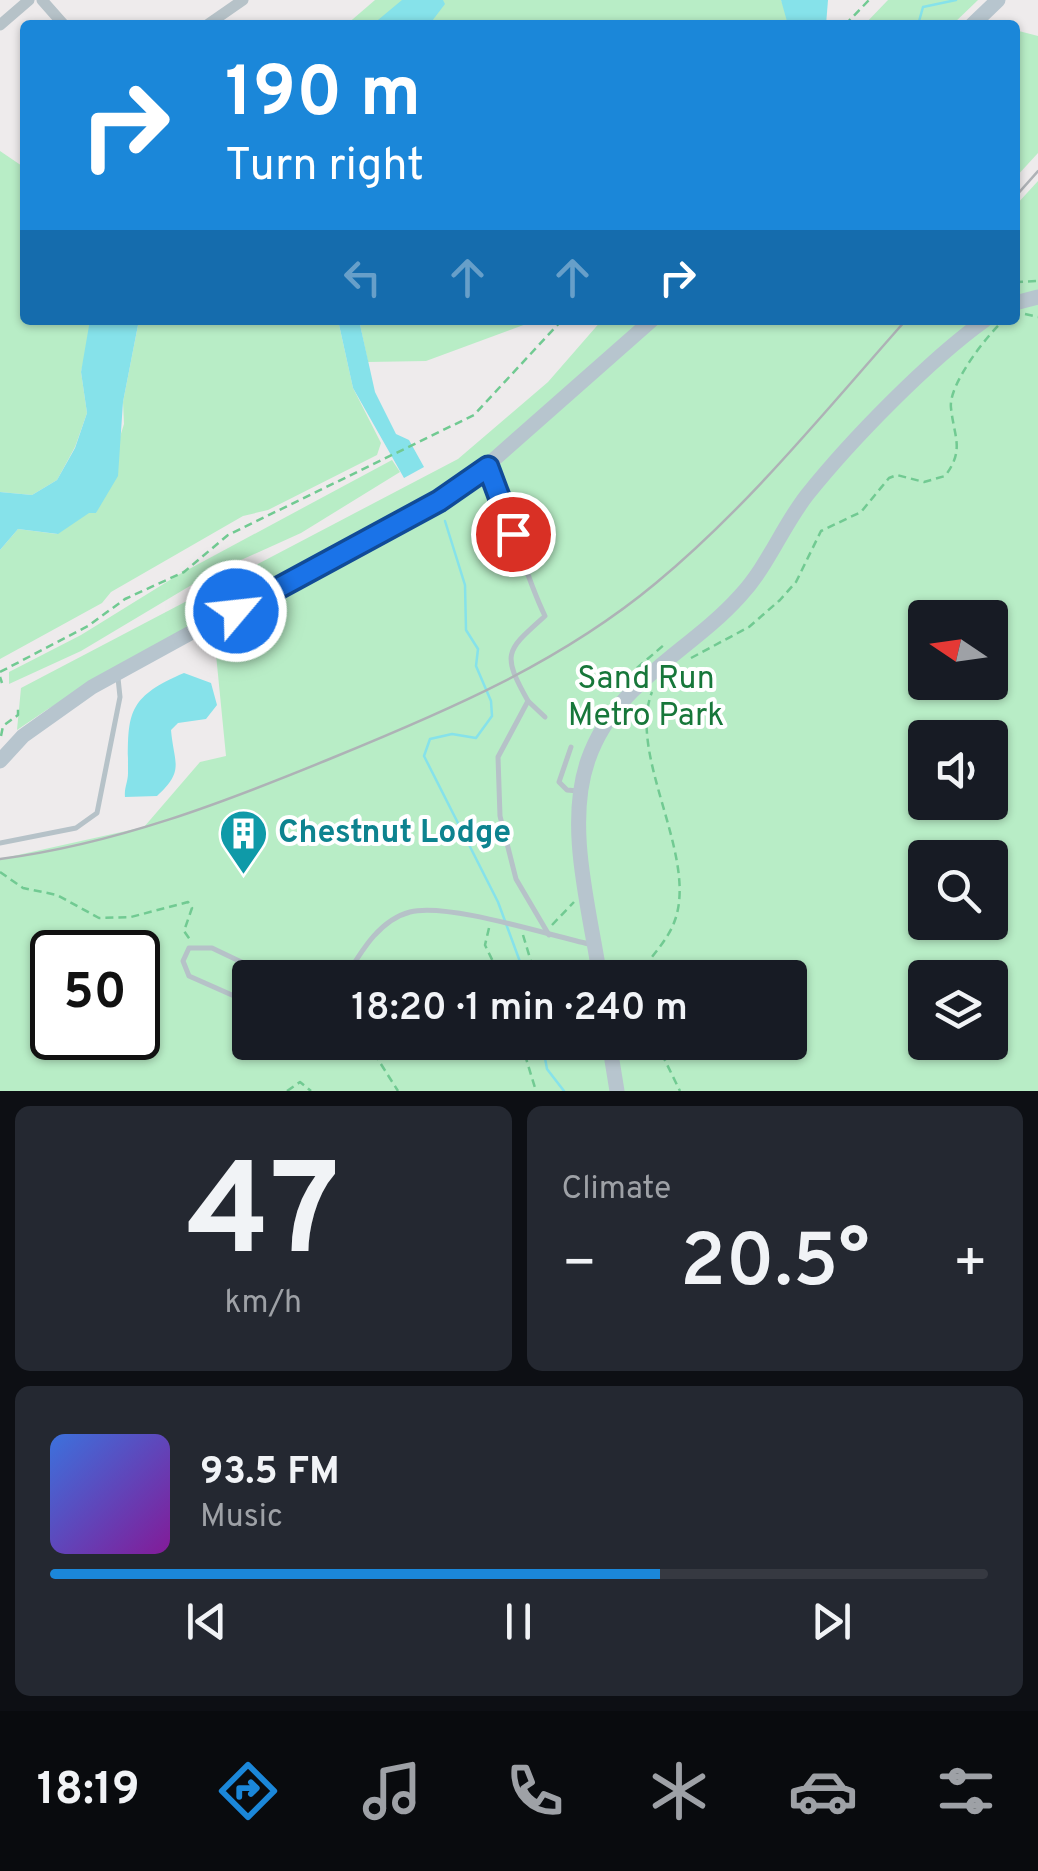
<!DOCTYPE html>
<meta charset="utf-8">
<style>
:root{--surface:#171b24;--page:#242831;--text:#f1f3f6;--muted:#9ea1a6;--line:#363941;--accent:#1b87d9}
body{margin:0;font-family:Overpass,sans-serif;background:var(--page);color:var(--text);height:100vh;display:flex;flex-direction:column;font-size:38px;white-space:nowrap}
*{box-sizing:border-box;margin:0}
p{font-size:32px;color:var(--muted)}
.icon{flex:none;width:55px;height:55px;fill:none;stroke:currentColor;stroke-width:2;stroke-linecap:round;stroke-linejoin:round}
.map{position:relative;height:1091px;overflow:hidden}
.side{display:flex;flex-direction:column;gap:15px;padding:15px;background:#0d0f14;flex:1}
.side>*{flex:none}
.hud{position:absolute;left:20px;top:20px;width:1000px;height:305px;border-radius:10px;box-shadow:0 2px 8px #0004;background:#1b87d9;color:#fff;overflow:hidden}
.needle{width:65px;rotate:283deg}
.fabs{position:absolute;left:908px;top:600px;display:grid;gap:20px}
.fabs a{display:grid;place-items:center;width:100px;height:100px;border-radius:10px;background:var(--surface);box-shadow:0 2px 8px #0004;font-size:50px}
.speed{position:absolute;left:30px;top:930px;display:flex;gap:20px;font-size:50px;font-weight:700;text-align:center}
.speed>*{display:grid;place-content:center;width:130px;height:130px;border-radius:50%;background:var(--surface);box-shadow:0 2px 8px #0004;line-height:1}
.speed .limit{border:5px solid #111;border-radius:15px;background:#fff;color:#111}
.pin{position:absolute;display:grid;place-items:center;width:85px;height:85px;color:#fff;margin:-42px;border:5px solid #fff;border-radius:50%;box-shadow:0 2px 10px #0007}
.me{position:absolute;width:110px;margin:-55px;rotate:62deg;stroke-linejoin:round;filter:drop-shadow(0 0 8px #0008)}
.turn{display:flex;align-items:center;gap:35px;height:210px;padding:0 40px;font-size:45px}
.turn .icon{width:130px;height:130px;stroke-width:2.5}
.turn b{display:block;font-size:70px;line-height:85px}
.lanes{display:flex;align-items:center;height:95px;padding:0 40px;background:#0003;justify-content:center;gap:50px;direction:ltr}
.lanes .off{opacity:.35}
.big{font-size:75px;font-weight:600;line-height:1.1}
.side .widget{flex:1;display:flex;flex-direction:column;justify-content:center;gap:15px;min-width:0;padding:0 35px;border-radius:15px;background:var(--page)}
.side .dial{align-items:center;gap:0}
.dial b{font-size:130px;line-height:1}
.song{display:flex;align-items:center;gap:30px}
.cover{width:120px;height:120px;border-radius:15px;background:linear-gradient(135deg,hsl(220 70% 55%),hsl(290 70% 35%))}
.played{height:10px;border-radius:5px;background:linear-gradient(90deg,var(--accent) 65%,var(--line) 65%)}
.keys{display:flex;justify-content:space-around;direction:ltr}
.heat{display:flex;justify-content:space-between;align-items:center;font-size:55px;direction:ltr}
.side .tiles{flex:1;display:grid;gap:15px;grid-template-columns:1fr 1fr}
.widget:last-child{grid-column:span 2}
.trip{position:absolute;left:232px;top:960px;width:575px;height:100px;border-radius:10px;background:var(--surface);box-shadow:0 2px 8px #0004;font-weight:600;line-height:100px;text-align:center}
.tabs{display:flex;height:160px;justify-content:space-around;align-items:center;background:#090b0e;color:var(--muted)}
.tabs .icon{width:70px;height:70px}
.tabs .active{color:var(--accent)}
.tabs b{font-size:45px;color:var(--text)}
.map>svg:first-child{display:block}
</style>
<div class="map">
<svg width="1038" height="1091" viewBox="0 0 1038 1091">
<rect width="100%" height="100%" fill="#eeebec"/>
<g fill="#b8edc6" fill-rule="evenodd">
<polygon points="375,0 781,0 790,20 788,25 346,25"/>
<polygon points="888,0 978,0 952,25 864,25"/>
<polygon points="1015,30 1038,36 1038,153 1015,178"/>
<polygon points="0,151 25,168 25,320 90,320 92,327 81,372 87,413 75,447 57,480 32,495 0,492"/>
<path d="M 1038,181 L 1038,1091 L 0,1091 L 0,859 L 144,827 L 200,762 L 226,756 L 213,624 L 439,501 L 652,320 L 1015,320 L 1015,206 ZM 925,618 L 990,618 L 990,682 L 925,682 ZM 925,738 L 990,738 L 990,802 L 925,802 ZM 925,858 L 990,858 L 990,922 L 925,922 ZM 52,952 L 138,952 L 138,1038 L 52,1038 ZM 250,978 L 790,978 L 790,1042 L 250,1042 ZM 925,978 L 990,978 L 990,1042 L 925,1042 Z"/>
<polygon points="139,320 338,320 353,388 381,443 377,455 268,510 243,516 111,592 102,603 0,659 0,550 18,529 57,534 89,512 96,513 124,424 123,402"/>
<polygon points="359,320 537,320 426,361 368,362"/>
<polygon points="602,320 643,320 473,469 48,709 17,730 21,688 458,459 548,382"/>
<polygon points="392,460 400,472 301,533 210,574 81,651 9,684 9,672 81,635 178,575"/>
</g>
<g fill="#86e2ea">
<polygon points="402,0 443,0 445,4 429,25 372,25"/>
<polygon points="781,0 828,0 826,25 788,25"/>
<polygon points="90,320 139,320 123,402 118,476 96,513 89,513 58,534 18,529 0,550 0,492 32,495 57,480 75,448 87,413 81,372"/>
<polygon points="338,320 359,320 375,392 396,434 409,440 424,467 404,478 353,388"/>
<path d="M 184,673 L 211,683 L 217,705 L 206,719 L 178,723 L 171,730 C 174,764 185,770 157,796 L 125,797 C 124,788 128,782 128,773 C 128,715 125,698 184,673 Z"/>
</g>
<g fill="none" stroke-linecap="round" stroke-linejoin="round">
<g stroke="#86e2ea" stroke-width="2.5">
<polyline points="918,25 923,7 956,0"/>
<polyline points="445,521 465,585 466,630 478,649 476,666 491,701 492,716 476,738 452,734 430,739 424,756 498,902 526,978"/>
<polyline points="542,1042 547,1069 564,1091"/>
</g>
<g stroke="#71ca92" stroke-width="2.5" stroke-dasharray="8 5" stroke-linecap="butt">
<polyline points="845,25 869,0"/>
<polyline points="1015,282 1038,281"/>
<polyline points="1025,314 1038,317"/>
<path d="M 691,658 L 749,627 L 780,600 L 796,582 L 821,531 L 861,512 L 889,478 L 897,475 L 924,482 L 945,476 C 965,450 954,437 951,408 C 948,385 987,335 1004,320"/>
<polyline points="637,668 665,644"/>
<polyline points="0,672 88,626 125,599 184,572 228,535 474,415 562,320"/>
<polyline points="0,677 2,683"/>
<polyline points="1,736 3,726 18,715 18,709"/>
<polyline points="0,872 23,888 57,895 99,918 131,917 188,902 192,908 184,931 191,941"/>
<polyline points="552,925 574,902"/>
<polyline points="489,928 485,945 501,978"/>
<polyline points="523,935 536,978"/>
<path d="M 637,978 C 649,958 668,941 675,920 C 698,855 627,755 652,692"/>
<polyline points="367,1042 398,1091"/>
<polyline points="521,1042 536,1091"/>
<polyline points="656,1042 680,1091"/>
<polyline points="287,1091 300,1082 311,1091"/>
</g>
<g stroke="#b6c2c8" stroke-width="5">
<path d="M 488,467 C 512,515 521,567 545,616 C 506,651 501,653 528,701 L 498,757 L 500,816 L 516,879 L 549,935"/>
<polyline points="528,701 545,717"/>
<polyline points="571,747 559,782 567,790 578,791"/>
<polyline points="0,843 76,828 97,813 120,697 118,678"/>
<path d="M 345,978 C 361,952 379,920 410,912 C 446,902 548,935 589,944"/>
<polyline points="250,1003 189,976 183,961 189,948 212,948 275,978"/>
</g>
<g stroke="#b6c2c8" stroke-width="11">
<polyline points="42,0 64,25"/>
<polyline points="0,25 29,0"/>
<polyline points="207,25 243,0"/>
</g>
<g stroke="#b7c5ce" stroke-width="15">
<polyline points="972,25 998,0"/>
<polyline points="1015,303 1038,297"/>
<polyline points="0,761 23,736 92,687 473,478 652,320"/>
<path d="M 600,978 C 590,910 565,826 588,760 C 615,682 689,653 740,596 C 768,566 782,527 807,495 C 851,440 928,361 985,320"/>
<polyline points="609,1042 617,1091"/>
</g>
<g stroke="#aeb2b6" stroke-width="2.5">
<polyline points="1015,197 1038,171"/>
<path d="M 0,859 C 116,844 225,802 332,758 C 447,711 560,663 656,583 C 749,506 826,410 906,320"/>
</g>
</g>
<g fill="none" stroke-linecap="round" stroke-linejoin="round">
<defs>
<polyline id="route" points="236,611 439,501 488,467 513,534"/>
</defs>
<use href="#route" stroke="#114b97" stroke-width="25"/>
<use href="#route" stroke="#1a73e8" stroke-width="18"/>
</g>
<defs>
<symbol id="building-pin" viewBox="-11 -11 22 30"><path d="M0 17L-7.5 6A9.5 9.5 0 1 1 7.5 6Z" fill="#0f9aa8" stroke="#fff"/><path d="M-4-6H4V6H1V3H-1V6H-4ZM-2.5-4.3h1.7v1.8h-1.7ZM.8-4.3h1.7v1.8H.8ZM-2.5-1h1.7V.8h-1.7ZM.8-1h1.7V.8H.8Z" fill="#fff"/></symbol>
</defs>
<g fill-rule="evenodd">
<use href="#building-pin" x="216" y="806" width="55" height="75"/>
</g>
<g text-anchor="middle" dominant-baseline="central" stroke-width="8" stroke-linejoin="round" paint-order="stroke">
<g font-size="32" fill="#17773a" stroke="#fff">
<text x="646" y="680">Sand Run<tspan x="646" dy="37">Metro Park</tspan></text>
</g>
<g font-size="32" font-weight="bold" fill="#0d838f" stroke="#fff" text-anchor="start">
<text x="278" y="834">Chestnut Lodge</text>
</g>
</g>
</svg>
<div class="fabs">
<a><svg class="needle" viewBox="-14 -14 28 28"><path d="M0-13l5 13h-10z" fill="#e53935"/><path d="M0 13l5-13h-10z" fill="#9ea1a6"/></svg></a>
<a><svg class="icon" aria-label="sound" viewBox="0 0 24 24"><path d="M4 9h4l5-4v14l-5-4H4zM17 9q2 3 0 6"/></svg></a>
<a><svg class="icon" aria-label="search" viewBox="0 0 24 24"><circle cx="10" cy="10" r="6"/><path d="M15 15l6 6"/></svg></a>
<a><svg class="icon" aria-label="layers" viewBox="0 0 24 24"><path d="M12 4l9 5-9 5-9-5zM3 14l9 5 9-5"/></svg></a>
</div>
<div class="speed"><div class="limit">50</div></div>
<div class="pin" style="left:513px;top:534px;background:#d93025"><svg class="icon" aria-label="arrive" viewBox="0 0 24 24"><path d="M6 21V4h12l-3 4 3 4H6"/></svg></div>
<svg class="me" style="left:236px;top:611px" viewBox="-20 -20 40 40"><circle r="17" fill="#1a73e8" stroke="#fff" stroke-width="3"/><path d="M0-11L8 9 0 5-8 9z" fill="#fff"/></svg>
<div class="trip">18:20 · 1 min · 240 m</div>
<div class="hud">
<div class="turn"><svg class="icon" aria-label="right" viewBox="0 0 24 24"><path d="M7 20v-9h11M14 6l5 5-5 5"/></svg><div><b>190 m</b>Turn right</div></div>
<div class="lanes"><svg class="icon off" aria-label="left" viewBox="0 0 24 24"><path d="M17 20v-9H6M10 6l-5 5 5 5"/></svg><svg class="icon off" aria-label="ahead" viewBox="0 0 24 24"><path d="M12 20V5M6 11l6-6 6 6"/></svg><svg class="icon off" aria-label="ahead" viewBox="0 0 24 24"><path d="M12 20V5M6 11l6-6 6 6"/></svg><svg class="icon" aria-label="right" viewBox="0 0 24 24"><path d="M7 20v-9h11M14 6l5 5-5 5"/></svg></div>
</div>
</div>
<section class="side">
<div class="tiles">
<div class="widget dial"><b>47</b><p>km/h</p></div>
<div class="widget"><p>Climate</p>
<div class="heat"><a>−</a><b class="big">20.5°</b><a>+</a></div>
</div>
<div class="widget">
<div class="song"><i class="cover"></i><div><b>93.5 FM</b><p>Music</p></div></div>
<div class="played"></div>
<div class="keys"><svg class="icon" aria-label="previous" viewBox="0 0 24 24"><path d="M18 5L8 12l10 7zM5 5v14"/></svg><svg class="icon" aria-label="pause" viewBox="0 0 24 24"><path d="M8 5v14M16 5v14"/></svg><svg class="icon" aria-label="next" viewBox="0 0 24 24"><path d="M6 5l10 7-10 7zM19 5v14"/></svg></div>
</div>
</div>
</section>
<nav class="tabs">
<b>18:19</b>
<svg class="icon active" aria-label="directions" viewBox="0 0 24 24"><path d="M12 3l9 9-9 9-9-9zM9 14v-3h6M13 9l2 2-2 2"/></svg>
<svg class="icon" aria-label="music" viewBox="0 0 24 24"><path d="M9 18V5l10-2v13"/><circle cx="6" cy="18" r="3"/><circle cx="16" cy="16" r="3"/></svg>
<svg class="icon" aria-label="phone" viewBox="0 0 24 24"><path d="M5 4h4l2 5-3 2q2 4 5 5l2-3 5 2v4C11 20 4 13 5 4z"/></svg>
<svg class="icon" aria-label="climate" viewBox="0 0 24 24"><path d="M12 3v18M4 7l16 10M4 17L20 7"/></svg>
<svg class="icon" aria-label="car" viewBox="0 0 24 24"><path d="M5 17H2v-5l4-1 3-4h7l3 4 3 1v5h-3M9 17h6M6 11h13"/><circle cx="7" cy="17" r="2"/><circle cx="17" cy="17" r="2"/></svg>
<svg class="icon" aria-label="filters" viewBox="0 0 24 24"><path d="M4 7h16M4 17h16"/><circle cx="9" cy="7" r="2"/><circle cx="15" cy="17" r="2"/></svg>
</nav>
